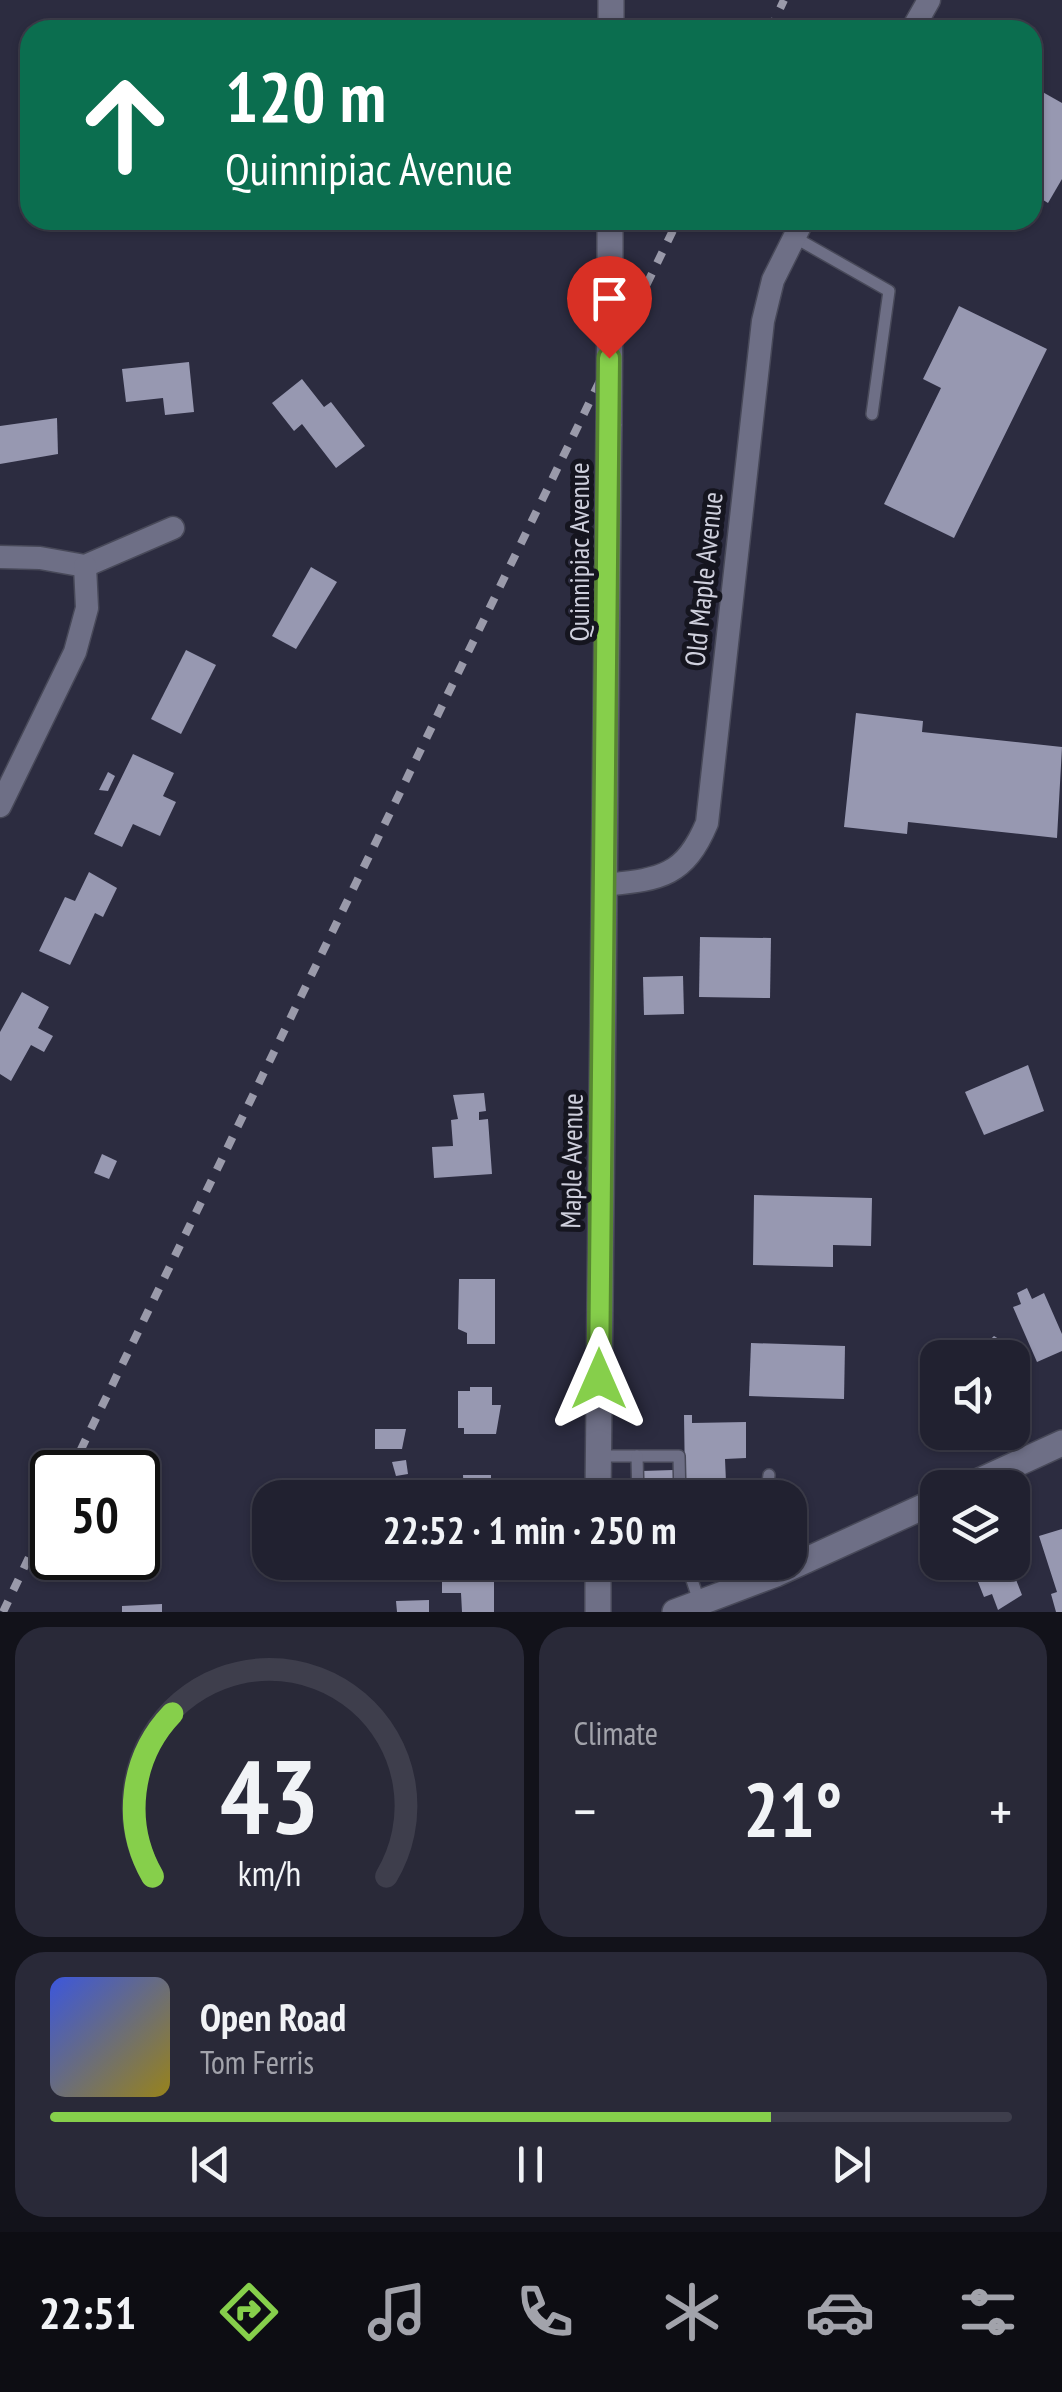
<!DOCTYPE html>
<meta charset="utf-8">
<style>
:root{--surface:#212130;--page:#292938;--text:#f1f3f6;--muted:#a2a3ab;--line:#3e3e4c;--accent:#86cf4b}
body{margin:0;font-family:"PT Sans Narrow",sans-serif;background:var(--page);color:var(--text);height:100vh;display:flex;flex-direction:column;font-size:38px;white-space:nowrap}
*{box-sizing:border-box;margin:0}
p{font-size:32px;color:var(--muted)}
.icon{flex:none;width:55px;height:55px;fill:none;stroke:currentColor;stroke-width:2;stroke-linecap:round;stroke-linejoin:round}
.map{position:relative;height:1612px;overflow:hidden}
.sheet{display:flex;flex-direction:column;gap:15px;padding:15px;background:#12121a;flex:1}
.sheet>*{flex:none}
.guide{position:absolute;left:20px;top:20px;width:1022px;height:210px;border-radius:30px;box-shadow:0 2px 8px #0004,0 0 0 2px var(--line);background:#0b6e4f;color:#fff;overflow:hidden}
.buttons{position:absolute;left:920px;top:1340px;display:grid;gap:20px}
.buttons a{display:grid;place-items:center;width:110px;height:110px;border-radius:20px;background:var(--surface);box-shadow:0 2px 8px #0004,0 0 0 2px var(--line);font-size:50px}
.speed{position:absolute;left:30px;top:1450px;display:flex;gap:20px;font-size:50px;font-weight:700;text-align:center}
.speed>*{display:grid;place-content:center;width:130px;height:130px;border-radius:50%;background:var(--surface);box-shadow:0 2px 8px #0004,0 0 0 2px var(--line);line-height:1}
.speed .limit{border:5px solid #111;border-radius:15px;background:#fff;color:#111}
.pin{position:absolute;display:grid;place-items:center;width:85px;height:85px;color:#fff;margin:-102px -42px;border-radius:50% 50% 50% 0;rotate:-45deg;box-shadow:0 0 10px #0007}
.pin .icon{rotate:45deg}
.me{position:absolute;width:110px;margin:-55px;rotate:0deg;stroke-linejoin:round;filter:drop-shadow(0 0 8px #0008)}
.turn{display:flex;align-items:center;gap:35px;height:210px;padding:0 40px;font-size:45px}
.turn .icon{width:130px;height:130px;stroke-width:2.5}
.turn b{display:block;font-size:70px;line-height:85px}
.big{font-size:75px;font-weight:700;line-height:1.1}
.sheet .card{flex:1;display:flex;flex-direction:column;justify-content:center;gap:15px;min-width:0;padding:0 35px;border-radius:30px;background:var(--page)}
.sheet .dial{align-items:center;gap:0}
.dial svg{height:260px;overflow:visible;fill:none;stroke:var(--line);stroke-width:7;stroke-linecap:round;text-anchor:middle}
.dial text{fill:var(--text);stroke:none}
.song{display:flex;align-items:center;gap:30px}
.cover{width:120px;height:120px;border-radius:15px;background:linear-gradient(135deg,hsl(230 70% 55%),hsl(50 70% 35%))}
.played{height:10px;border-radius:5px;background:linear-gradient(90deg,var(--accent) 75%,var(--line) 75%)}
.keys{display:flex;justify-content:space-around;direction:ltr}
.heat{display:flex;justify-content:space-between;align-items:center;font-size:55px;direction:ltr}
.sheet .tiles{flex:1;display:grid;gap:15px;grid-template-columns:1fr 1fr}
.card:last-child{grid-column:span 2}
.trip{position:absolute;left:252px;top:1480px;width:555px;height:100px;border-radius:30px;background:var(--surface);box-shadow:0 2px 8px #0004,0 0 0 2px var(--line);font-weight:700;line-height:100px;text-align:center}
.tab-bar{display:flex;height:160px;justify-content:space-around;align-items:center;background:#0d0d13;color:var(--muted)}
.tab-bar .icon{width:70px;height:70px}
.tab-bar .on{color:var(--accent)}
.tab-bar b{font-size:45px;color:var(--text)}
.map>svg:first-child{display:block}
</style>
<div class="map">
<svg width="1062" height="1612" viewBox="0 0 1062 1612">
<rect width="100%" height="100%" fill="#2c2c40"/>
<g fill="#9798b1">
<polygon points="1039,90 1062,103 1062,179 1048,203 1032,193 1032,100"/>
<polygon points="959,306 1047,349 954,538 884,504 941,388 923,379"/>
<polygon points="189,362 194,412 165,415 163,398 126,402 122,369"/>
<polygon points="302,379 324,407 331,402 365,446 336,468 302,424 294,431 272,403"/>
<polygon points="57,418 58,454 0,464 0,426"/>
<polygon points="311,567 337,582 296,649 272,636"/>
<polygon points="186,650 216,665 181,734 151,719"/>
<polygon points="856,713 923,721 922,732 1062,747 1057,838 908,822 907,834 844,827"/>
<polygon points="133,754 174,773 163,796 176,802 160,836 133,824 122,847 94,834"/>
<polygon points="108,772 115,776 108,791 99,790"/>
<polygon points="89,872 117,888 103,917 95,913 70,965 39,951 65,897 75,901"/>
<polygon points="700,937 771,938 770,998 699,997"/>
<polygon points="683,976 684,1014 644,1015 643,977"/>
<polygon points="22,992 49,1007 38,1028 53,1036 44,1052 31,1045 11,1081 0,1074 0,1032"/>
<polygon points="1028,1065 1044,1111 984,1135 965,1092"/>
<polygon points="484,1093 486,1111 479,1112 479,1120 488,1119 492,1174 434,1178 432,1147 453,1146 451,1120 458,1119 453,1095"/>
<polygon points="102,1154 117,1161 109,1179 94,1173"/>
<polygon points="754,1195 872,1198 871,1246 833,1245 833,1267 753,1265"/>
<polygon points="459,1279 495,1279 495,1344 467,1344 467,1333 458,1329"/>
<polygon points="1027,1288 1032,1299 1044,1293 1062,1334 1062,1351 1037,1362 1013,1307 1021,1304 1017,1293"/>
<polygon points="994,1336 1002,1341 1008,1358 970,1358"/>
<polygon points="751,1343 845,1346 844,1399 749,1396"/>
<polygon points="1012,1370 1022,1393 1012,1397"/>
<polygon points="470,1387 492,1387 492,1405 501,1405 496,1434 464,1434 464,1428 458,1428 458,1391 470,1391"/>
<polygon points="684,1415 692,1415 692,1423 746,1422 746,1458 725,1459 726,1482 685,1483"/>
<polygon points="375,1429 406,1429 402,1449 375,1449"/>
<polygon points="406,1460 408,1474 396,1476 392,1462"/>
<polygon points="673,1470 673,1498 643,1498 642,1471"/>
<polygon points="463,1475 491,1475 491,1480 499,1480 499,1498 464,1498"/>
<polygon points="1062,1529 1062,1612 1056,1612 1051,1594 1057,1592 1039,1536"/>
<polygon points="970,1562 1009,1562 1022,1595 998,1610 992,1594 984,1597"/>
<polygon points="442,1572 494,1572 494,1612 462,1612 461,1593 442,1593"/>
<polygon points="429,1600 429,1612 397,1612 396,1601"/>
<polygon points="162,1604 162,1612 122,1612 122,1606"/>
</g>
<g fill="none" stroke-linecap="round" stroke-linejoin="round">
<defs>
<g id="lane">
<polyline points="794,237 889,291 872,414"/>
<polyline points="600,1456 679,1456 680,1498"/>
<polyline points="637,1456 638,1498"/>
<polyline points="766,1498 769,1475"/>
<polyline points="686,1562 699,1601"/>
</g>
<g id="street">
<polyline points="912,30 929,0"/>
<polyline points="0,557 40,558 85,566 173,528"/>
<polyline points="0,806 75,652 87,608 85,566"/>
<path d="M 605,885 C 659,879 684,878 707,823 L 763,321 L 773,280 L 803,220"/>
</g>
<g id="secondary">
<polyline points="611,30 611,0"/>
<polyline points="610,292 610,220"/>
<polyline points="964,1488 1062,1443"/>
<polyline points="598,1498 609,424"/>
<polyline points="598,1612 598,1562"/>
<polyline points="675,1612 776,1574 938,1500"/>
</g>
</defs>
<use href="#lane" stroke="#484959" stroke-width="14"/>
<use href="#street" stroke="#484959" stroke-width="25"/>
<use href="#secondary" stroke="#484959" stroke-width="28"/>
<use href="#lane" stroke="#6e6f86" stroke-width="11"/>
<use href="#street" stroke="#6e6f86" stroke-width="22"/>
<use href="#secondary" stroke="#6e6f86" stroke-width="25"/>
<g stroke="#9a9aaa" stroke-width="8" stroke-dasharray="12 12" stroke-linecap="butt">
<polyline points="770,30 784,0"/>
<polyline points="70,1472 678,220"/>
<polyline points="3,1612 52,1509"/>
</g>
<defs>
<polyline id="secondary-bridge" points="609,424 610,292"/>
</defs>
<use href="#secondary-bridge" stroke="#484959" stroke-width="28" stroke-linecap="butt"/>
<use href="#secondary-bridge" stroke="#6e6f86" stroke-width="25"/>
</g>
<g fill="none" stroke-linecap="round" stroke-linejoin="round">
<defs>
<polyline id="route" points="599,1379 609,358"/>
</defs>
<use href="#route" stroke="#578731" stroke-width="25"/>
<use href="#route" stroke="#86cf4b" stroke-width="18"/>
</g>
<g text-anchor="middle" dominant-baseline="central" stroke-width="10" stroke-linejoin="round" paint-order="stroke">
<g font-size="28" fill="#cfd0dd" stroke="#15151f">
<text transform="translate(578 552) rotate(-90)">Quinnipiac Avenue</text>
<text transform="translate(703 579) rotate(-84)">Old Maple Avenue</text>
<text transform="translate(571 1161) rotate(-89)">Maple Avenue</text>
</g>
</g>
</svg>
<div class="buttons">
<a><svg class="icon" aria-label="sound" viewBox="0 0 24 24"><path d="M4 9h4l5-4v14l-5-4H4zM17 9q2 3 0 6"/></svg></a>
<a><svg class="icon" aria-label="layers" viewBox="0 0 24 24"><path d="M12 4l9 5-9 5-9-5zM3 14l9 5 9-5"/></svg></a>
</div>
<div class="speed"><div class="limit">50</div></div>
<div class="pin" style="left:609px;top:358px;background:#d93025"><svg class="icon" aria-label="arrive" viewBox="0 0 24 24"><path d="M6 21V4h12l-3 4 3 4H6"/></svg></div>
<svg class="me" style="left:599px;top:1379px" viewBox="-20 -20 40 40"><path d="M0-17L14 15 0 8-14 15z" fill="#86cf4b" stroke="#fff" stroke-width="4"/></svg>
<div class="trip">22:52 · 1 min · 250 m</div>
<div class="guide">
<div class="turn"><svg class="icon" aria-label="ahead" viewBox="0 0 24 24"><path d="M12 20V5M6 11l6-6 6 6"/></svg><div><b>120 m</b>Quinnipiac Avenue</div></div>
</div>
</div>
<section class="sheet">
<div class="tiles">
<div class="card dial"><svg viewBox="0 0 100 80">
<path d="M14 69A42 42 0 1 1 86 69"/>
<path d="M14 69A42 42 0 0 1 20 19" stroke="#86cf4b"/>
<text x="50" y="56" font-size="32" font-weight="700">43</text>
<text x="50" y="72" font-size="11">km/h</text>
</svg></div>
<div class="card"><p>Climate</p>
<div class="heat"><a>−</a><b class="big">21°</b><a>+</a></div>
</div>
<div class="card">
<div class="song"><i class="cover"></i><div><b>Open Road</b><p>Tom Ferris</p></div></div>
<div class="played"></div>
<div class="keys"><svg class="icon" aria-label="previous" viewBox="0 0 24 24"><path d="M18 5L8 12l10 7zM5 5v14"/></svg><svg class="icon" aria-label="pause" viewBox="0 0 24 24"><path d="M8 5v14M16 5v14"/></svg><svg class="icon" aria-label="next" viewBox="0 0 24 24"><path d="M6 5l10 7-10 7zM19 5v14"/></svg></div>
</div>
</div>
</section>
<nav class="tab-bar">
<b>22:51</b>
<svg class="icon on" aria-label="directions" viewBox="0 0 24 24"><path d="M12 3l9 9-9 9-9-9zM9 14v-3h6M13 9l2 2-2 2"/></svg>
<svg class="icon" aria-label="music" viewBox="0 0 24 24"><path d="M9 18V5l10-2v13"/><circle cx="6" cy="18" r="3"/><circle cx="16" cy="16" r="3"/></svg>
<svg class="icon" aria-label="phone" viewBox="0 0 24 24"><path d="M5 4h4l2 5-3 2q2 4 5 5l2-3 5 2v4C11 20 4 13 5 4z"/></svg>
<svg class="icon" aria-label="climate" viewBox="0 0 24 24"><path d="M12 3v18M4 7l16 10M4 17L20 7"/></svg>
<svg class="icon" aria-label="car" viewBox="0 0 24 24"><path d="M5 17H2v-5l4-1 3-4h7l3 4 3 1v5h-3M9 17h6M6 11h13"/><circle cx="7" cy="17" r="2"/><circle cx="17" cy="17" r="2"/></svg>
<svg class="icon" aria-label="filters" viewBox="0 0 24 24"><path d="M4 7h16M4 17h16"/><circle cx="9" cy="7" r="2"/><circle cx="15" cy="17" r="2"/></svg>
</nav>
